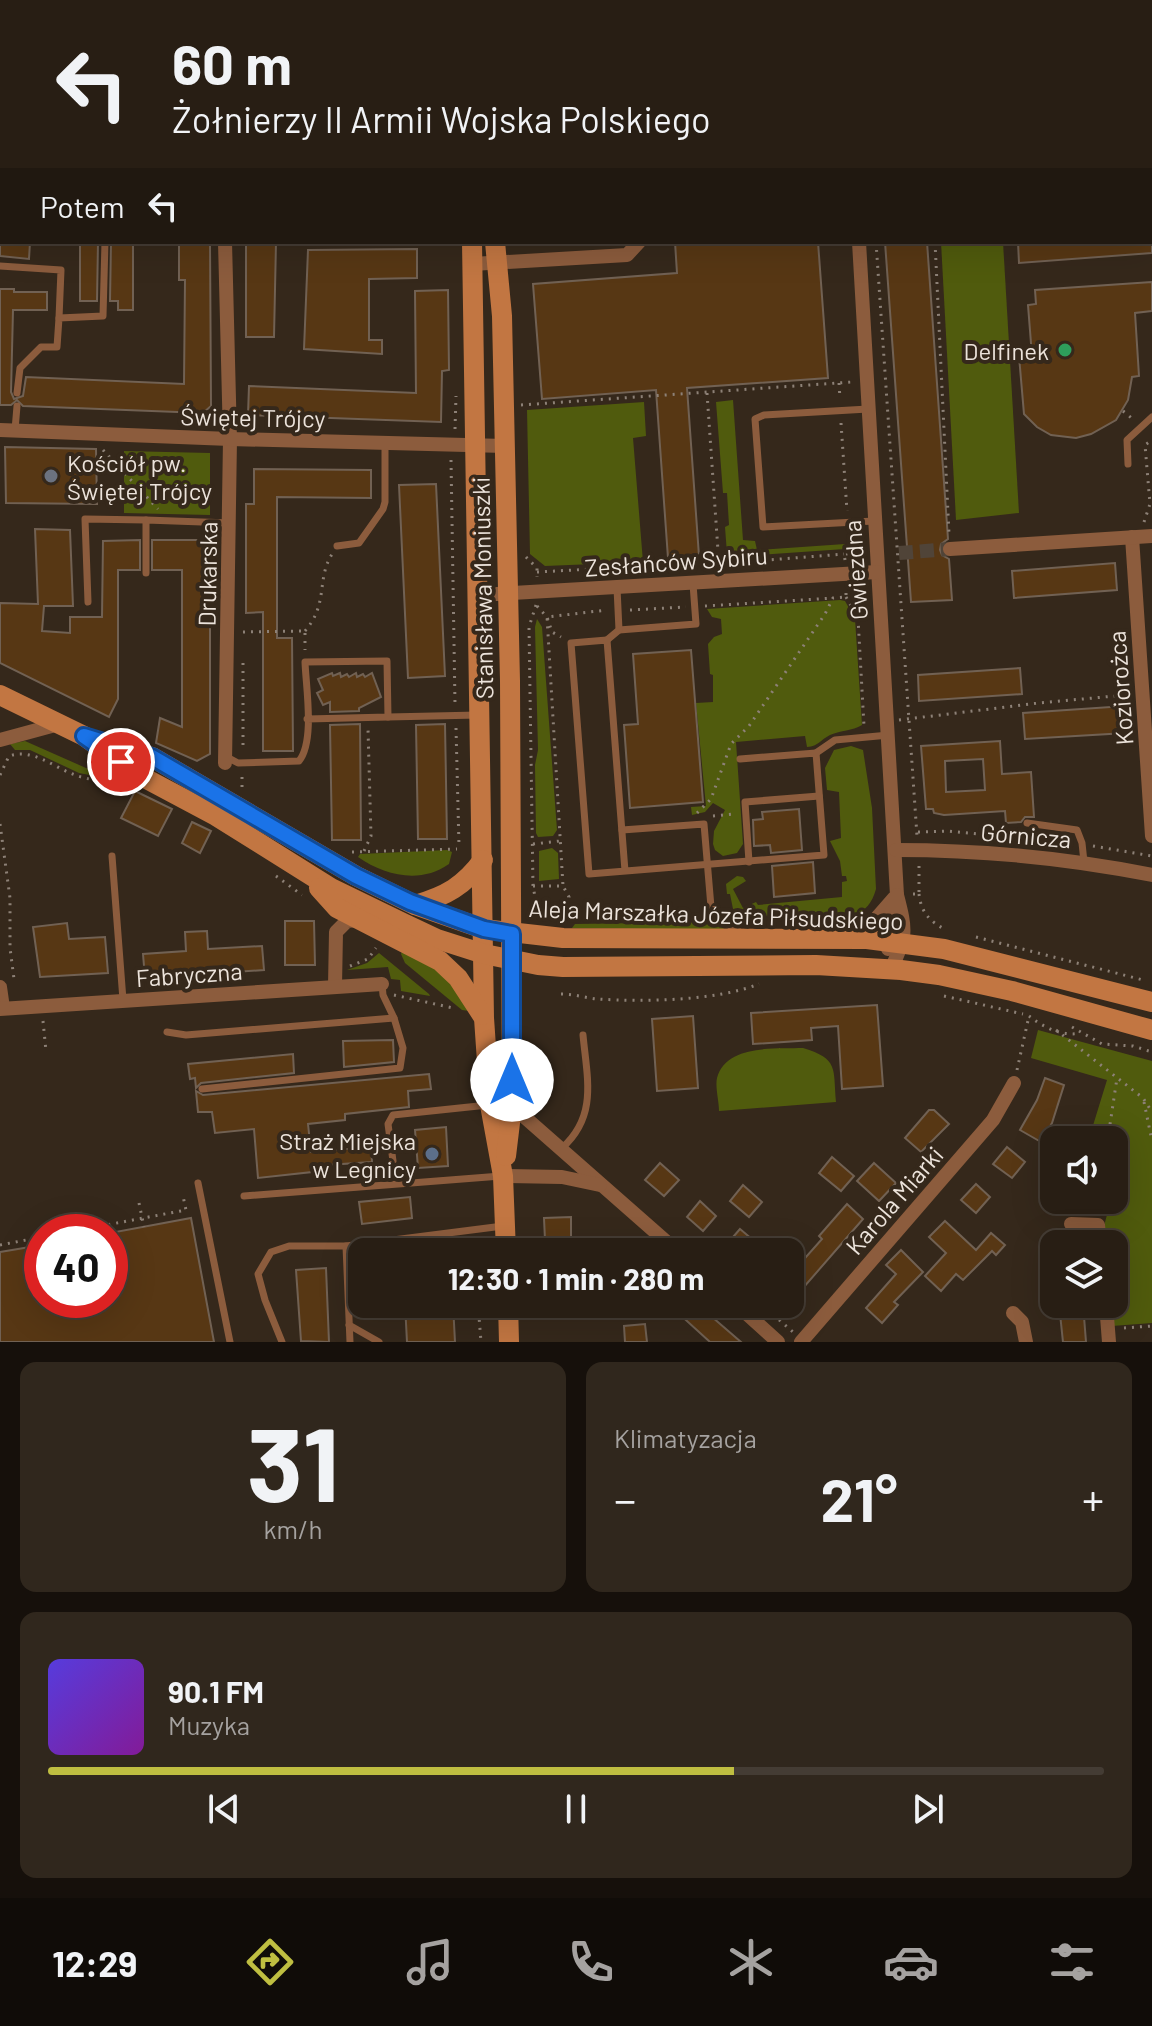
<!DOCTYPE html>
<html lang="pl">
<meta charset="utf-8">
<style>
:root{--surface:#281e14;--page:#30271d;--text:#f1f3f6;--muted:#a5a2a0;--line:#443c34;--accent:#bfbe41}
body{margin:0;font-family:Barlow,sans-serif;background:var(--page);color:var(--text);height:100vh;display:flex;flex-direction:column;font-size:30px;white-space:nowrap}
*{box-sizing:border-box;margin:0}
p{font-size:26px;color:var(--muted)}
.icon{flex:none;width:44px;height:44px;fill:none;stroke:currentColor;stroke-width:2;stroke-linecap:round;stroke-linejoin:round}
.map{position:relative;height:1342px;overflow:hidden}
.drawer{display:flex;flex-direction:column;gap:20px;padding:20px;background:#16100b;flex:1}
.drawer>*{flex:none}
.banner{position:absolute;left:0px;top:0px;width:1152px;height:244px;box-shadow:0 8px 32px #0002,0 0 0 2px var(--line);background:#281e14;color:var(--text);overflow:hidden}
.tools{position:absolute;left:1040px;top:1126px;display:grid;gap:16px}
.tools a{display:grid;place-items:center;width:88px;height:88px;border-radius:16px;background:var(--surface);box-shadow:0 8px 32px #0002,0 0 0 2px var(--line);font-size:40px}
.speed{position:absolute;left:24px;top:1214px;display:flex;gap:16px;font-size:40px;font-weight:700;text-align:center}
.speed>*{display:grid;place-content:center;width:104px;height:104px;border-radius:50%;background:var(--surface);box-shadow:0 8px 32px #0002,0 0 0 2px var(--line);line-height:1}
.speed .limit{border:12px solid #d22;background:#fff;color:#111}
.pin{position:absolute;display:grid;place-items:center;width:68px;height:68px;color:#fff;margin:-34px;border:4px solid #fff;border-radius:50%;box-shadow:0 2px 8px #0007}
.me{position:absolute;width:88px;margin:-44px;rotate:0deg;stroke-linejoin:round;filter:drop-shadow(0 0 6px #0008)}
.turn{display:flex;align-items:center;gap:28px;height:168px;padding:0 40px;font-size:36px}
.turn .icon{width:104px;height:104px;stroke-width:2.5}
.turn b{display:block;font-size:56px;line-height:68px}
.then{display:flex;align-items:center;height:76px;padding:0 40px;background:#0003;gap:16px;font-size:30px}
.big{font-size:60px;font-weight:700;line-height:1.1}
.drawer .tile{flex:1;display:flex;flex-direction:column;justify-content:center;gap:12px;min-width:0;padding:0 28px;border-radius:16px;background:var(--page)}
.drawer .dial{align-items:center;gap:0}
.dial b{font-size:104px;line-height:1}
.song{display:flex;align-items:center;gap:24px}
.cover{width:96px;height:96px;border-radius:12px;background:linear-gradient(135deg,hsl(250 70% 55%),hsl(290 70% 35%))}
.played{height:8px;border-radius:4px;background:linear-gradient(90deg,var(--accent) 65%,var(--line) 65%)}
.keys{display:flex;justify-content:space-around;direction:ltr}
.heat{display:flex;justify-content:space-between;align-items:center;font-size:44px;direction:ltr}
.drawer .tiles{flex:1;display:grid;gap:20px;grid-template-columns:1fr 1fr}
.tile:last-child{grid-column:span 2}
.trip{position:absolute;left:348px;top:1238px;width:456px;height:80px;border-radius:16px;background:var(--surface);box-shadow:0 8px 32px #0002,0 0 0 2px var(--line);font-weight:700;line-height:80px;text-align:center}
.tabs{display:flex;height:128px;justify-content:space-around;align-items:center;background:#100c08;color:var(--muted)}
.tabs .icon{width:56px;height:56px}
.tabs .current{color:var(--accent)}
.tabs b{font-size:36px;color:var(--text)}
.map>svg:first-child{display:block}
</style>
<div class="map">
<svg width="1152" height="1342" viewBox="0 0 1152 1342">
<rect width="100%" height="100%" fill="#35281b"/>
<g fill="#505b0d">
<polygon points="941,242 1003,242 1019,513 956,520"/>
<polygon points="733,400 743,540 755,541 757,550 845,544 845,549 742,556 741,553 727,554 725,527 729,525 727,493 723,493 716,402"/>
<polygon points="644,402 646,436 633,438 643,562 545,566 530,554 527,410"/>
<polygon points="124,451 210,453 210,515 124,513"/>
<path d="M 840,600 L 845,601 L 855,619 L 862,725 C 852,731 841,730 830,735 C 820,740 819,746 807,747 L 805,736 L 736,742 L 743,844 L 737,853 L 723,856 L 715,850 L 713,844 L 714,831 L 725,810 L 713,803 L 705,812 L 692,815 L 691,807 L 706,806 L 696,703 L 713,702 L 713,675 L 710,674 L 708,644 L 714,637 L 722,634 L 721,619 L 712,617 L 707,609 Z"/>
<polygon points="537,619 542,627 557,830 553,836 538,837 536,833 535,765 538,750 535,627"/>
<polygon points="25,741 86,768 132,783 79,773 30,750 15,750 10,744"/>
<path d="M 851,746 L 863,750 L 872,808 L 876,889 C 872,903 866,911 853,915 L 748,916 L 733,909 L 730,894 L 727,894 L 726,884 L 737,876 L 743,877 L 746,881 L 733,889 L 743,908 L 756,902 L 758,905 L 842,897 L 842,882 L 847,881 L 846,876 L 842,876 L 840,861 L 830,841 L 841,838 L 839,792 L 827,790 L 825,768 L 834,750 Z"/>
<polygon points="552,848 558,853 559,879 539,881 539,851"/>
<path d="M 447,850 L 452,852 L 449,864 C 421,884 385,876 358,857 L 360,854 Z"/>
<polygon points="713,922 726,930 572,928 575,924"/>
<path d="M 403,949 C 438,967 448,977 469,1011 L 462,1010 L 405,963 L 401,954 Z"/>
<polygon points="379,953 429,994 430,996 401,991 400,980 391,979 388,967 347,970 367,963"/>
<polygon points="1038,1030 1152,1061 1152,1323 1112,1326 1110,1304 1114,1304 1114,1244 1105,1244 1104,1226 1111,1200 1114,1200 1114,1140 1095,1140 1091,1132 1107,1080 1031,1058"/>
<path d="M 803,1048 C 839,1059 833,1068 836,1102 L 719,1111 C 719,1101 715,1087 717,1078 C 726,1044 776,1049 803,1048 Z"/>
</g>
<g fill="#573714" stroke="#716153" stroke-width="2" fill-rule="evenodd">
<polygon points="0,242 30,242 29,259 0,256"/>
<polygon points="80,242 98,242 97,301 80,301"/>
<polygon points="111,242 133,242 133,310 118,310 118,301 110,301"/>
<polygon points="179,242 210,242 211,406 203,413 23,406 17,400 11,405 0,405 0,289 14,289 14,292 47,292 47,310 13,310 11,392 14,399 23,396 26,377 184,384 185,280 179,280"/>
<polygon points="246,242 276,242 274,337 246,337"/>
<polygon points="675,242 818,242 828,378 687,388 699,556 668,558 656,390 542,399 533,284 677,273"/>
<polygon points="885,242 927,242 948,539 941,544 940,550 942,555 949,559 952,600 911,602"/>
<polygon points="1018,242 1152,242 1152,253 1019,263"/>
<polygon points="417,249 417,278 369,279 369,340 382,340 382,354 304,349 308,250"/>
<polygon points="1152,282 1152,311 1135,313 1139,376 1132,377 1128,400 1116,420 1091,434 1076,438 1051,435 1037,427 1024,414 1019,356 1032,356 1028,305 1036,304 1035,290"/>
<polygon points="448,290 449,370 442,371 441,422 248,415 249,386 416,393 415,291"/>
<polygon points="5,447 96,449 97,504 6,503"/>
<polygon points="254,469 371,470 371,498 277,497 277,638 292,638 293,751 263,751 263,612 246,613 246,504 254,504"/>
<polygon points="436,484 445,676 408,678 399,485"/>
<polygon points="35,529 70,530 73,606 44,606 42,631 70,633 70,617 102,617 103,541 140,540 140,570 118,570 118,699 109,717 0,663 0,603 38,604"/>
<polygon points="152,540 210,540 210,754 197,761 156,743 160,718 182,727 182,570 152,570"/>
<polygon points="1115,563 1117,590 1014,598 1012,571"/>
<polygon points="691,650 703,802 630,808 624,725 638,724 633,654"/>
<polygon points="1020,668 1022,694 919,701 918,675"/>
<polygon points="332,673 333,676 340,673 341,677 347,674 349,677 356,673 357,677 363,674 365,677 372,673 381,697 359,708 359,711 330,712 330,702 323,705 317,693 323,690 318,679"/>
<polygon points="1125,706 1126,733 1025,739 1023,713"/>
<polygon points="360,724 361,840 332,840 330,725"/>
<polygon points="445,724 447,839 418,839 416,725"/>
<path d="M 1000,741 L 1002,774 L 1031,772 L 1034,817 L 1025,817 L 1021,822 L 1006,823 L 1005,811 L 944,815 L 934,813 L 933,809 L 926,809 L 921,746 ZM 983,759 L 985,790 L 946,792 L 945,761 Z"/>
<polygon points="135,791 172,809 158,836 121,818"/>
<polygon points="799,809 802,850 771,853 770,845 754,846 753,820 763,819 762,812"/>
<polygon points="192,822 211,831 200,853 182,843"/>
<polygon points="813,862 815,893 774,897 772,866"/>
<polygon points="285,921 314,921 315,965 285,965"/>
<polygon points="67,923 69,939 105,937 108,973 40,977 33,927"/>
<polygon points="207,931 208,949 262,946 264,970 145,978 143,954 186,951 185,932"/>
<polygon points="877,1005 883,1086 842,1089 838,1026 811,1028 812,1040 753,1044 751,1013"/>
<polygon points="693,1016 698,1088 657,1091 652,1019"/>
<polygon points="393,1040 394,1062 344,1067 343,1041"/>
<polygon points="293,1054 294,1073 201,1083 196,1088 195,1078 190,1079 188,1064"/>
<polygon points="429,1074 431,1089 408,1091 409,1107 345,1114 345,1120 308,1124 311,1152 371,1147 372,1162 312,1166 312,1172 258,1178 254,1129 215,1133 212,1112 198,1112 196,1091 203,1095"/>
<polygon points="1045,1078 1064,1085 1052,1123 1041,1142 1020,1130 1037,1100"/>
<polygon points="929,1110 934,1110 949,1124 921,1152 905,1138"/>
<polygon points="446,1127 448,1166 418,1168 415,1130"/>
<polygon points="1007,1147 1025,1162 1012,1178 993,1164"/>
<polygon points="832,1157 854,1176 841,1191 819,1173"/>
<polygon points="660,1163 679,1180 664,1196 645,1180"/>
<polygon points="874,1163 896,1183 879,1201 857,1181"/>
<polygon points="976,1184 990,1197 976,1213 961,1200"/>
<polygon points="743,1185 762,1202 749,1217 730,1201"/>
<polygon points="410,1197 412,1218 362,1224 359,1202"/>
<polygon points="700,1201 716,1216 703,1231 687,1217"/>
<polygon points="847,1204 863,1219 790,1303 790,1275 822,1239 819,1236"/>
<polygon points="571,1217 571,1239 545,1240 544,1218"/>
<polygon points="191,1218 214,1342 0,1342 0,1252 42,1245 42,1300 110,1300 110,1233"/>
<polygon points="945,1221 976,1250 991,1233 1005,1245 996,1255 992,1251 963,1280 956,1274 941,1291 925,1276 946,1253 929,1237"/>
<polygon points="740,1229 759,1245 753,1252 720,1252"/>
<polygon points="901,1250 923,1272 894,1302 898,1305 882,1323 866,1308 896,1274 886,1265"/>
<polygon points="326,1268 329,1342 301,1341 296,1270"/>
<polygon points="405,1304 453,1304 455,1342 407,1342"/>
<polygon points="684,1304 697,1304 741,1342 710,1342 677,1312"/>
<polygon points="1059,1304 1083,1304 1086,1342 1063,1342"/>
<polygon points="645,1324 647,1342 625,1342 624,1326"/>
</g>
<g fill="none" stroke-linecap="round" stroke-linejoin="round">
<polyline stroke="#504438" stroke-width="14" stroke-dasharray="14 7" stroke-linecap="butt" points="899,553 950,549"/>
<g stroke="#8d8177" stroke-width="3" stroke-dasharray="2 6" stroke-linecap="butt">
<polyline points="891,0 891,2"/>
<polyline points="206,2 207,0"/>
<polyline points="260,2 260,0"/>
<polyline points="1150,19 1152,19"/>
<polyline points="0,132 2,131"/>
<polyline points="876,242 917,836"/>
<polyline points="935,242 949,534"/>
<polyline points="839,383 840,399"/>
<polyline points="707,393 719,565"/>
<polyline points="521,405 852,382"/>
<polyline points="1123,411 1134,420"/>
<polyline points="841,423 847,511"/>
<polyline points="455,429 456,396"/>
<polyline points="103,450 158,509"/>
<polyline points="451,460 455,704"/>
<polyline points="1144,522 1150,504 1145,445 1152,440"/>
<polyline points="849,535 850,554"/>
<polyline points="526,557 537,568 537,577"/>
<polyline points="845,560 844,554 863,553"/>
<polyline points="692,566 844,554"/>
<polyline points="537,572 631,567 657,569"/>
<polyline points="846,597 858,618 864,726"/>
<polyline points="536,605 529,627 533,886 535,897 561,920 569,897 563,886"/>
<polyline points="537,606 547,617 552,632 561,637"/>
<polyline points="705,606 833,598"/>
<polyline points="630,610 686,607"/>
<path d="M 305,631 C 329,603 316,580 332,554"/>
<polyline points="243,632 305,631 305,650"/>
<polyline points="243,663 243,751"/>
<polyline points="899,720 1039,703 1126,695"/>
<polyline points="456,728 459,846"/>
<path d="M 0,775 L 9,756 C 33,748 53,767 75,775 C 88,780 105,781 119,784"/>
<polyline points="242,787 242,775"/>
<polyline points="697,813 711,799 731,744 749,726 825,614 833,598 846,597 846,587"/>
<polyline points="713,816 734,814"/>
<polyline points="0,824 10,898 10,948 14,979"/>
<polyline points="918,832 948,831 1069,843"/>
<polyline points="533,844 560,841"/>
<polyline points="1093,846 1152,856"/>
<polyline points="364,851 371,836 368,729"/>
<polyline points="352,852 457,849"/>
<polyline points="276,876 302,895"/>
<polyline points="533,886 563,886 547,617 607,610"/>
<polyline points="913,894 919,894 919,863"/>
<path d="M 919,894 C 921,912 929,921 946,930"/>
<polyline points="976,937 1143,980"/>
<polyline points="350,966 368,959 376,948"/>
<path d="M 561,994 C 574,994 586,998 598,999 C 644,1002 716,1001 759,984"/>
<polyline points="394,995 453,1008"/>
<polyline points="944,996 1023,1014"/>
<path d="M 1029,1016 C 1043,1027 1063,1037 1080,1033"/>
<polyline points="43,1021 46,1051"/>
<polyline points="1072,1027 1102,1044 1133,1046 1152,1052"/>
<polyline points="1056,1030 1143,1098 1152,1112"/>
<polyline points="1017,1070 1029,1016"/>
<polyline points="1144,1102 1152,1141"/>
<polyline points="1110,1140 1109,1131 1117,1078"/>
<polyline points="1114,1176 1114,1198"/>
<polyline points="139,1203 144,1227"/>
<polyline points="1108,1215 1113,1200"/>
<polyline points="69,1232 186,1210 183,1196"/>
<polyline points="692,1244 701,1252"/>
<polyline points="0,1245 42,1237"/>
<polyline points="481,1252 488,1242"/>
<polyline points="478,1304 481,1342"/>
<polyline points="761,1304 793,1332"/>
<polyline points="1124,1328 1152,1326"/>
</g>
<g stroke="#8c5c3d" stroke-width="7">
<polyline points="647,0 649,2"/>
<polyline points="110,2 117,0"/>
<polyline points="0,40 2,40"/>
<polyline points="1150,111 1152,111"/>
<polyline points="1150,151 1152,150"/>
<polyline points="0,266 61,270 59,318"/>
<polyline points="17,393 20,368 41,347 57,347 59,318 103,316 105,242"/>
<polyline points="868,409 764,415 755,419 763,527 874,521"/>
<polyline points="15,430 17,406"/>
<polyline points="1128,464 1127,440 1152,417"/>
<polyline points="337,546 359,543 383,509 385,502 385,444"/>
<polyline points="146,573 146,520 230,523"/>
<polyline points="88,602 85,519 146,520"/>
<polyline points="619,630 696,624 693,584"/>
<polyline points="607,640 619,630 617,588"/>
<polyline points="388,717 478,715"/>
<polyline points="816,753 835,740 889,735"/>
<path d="M 225,756 L 238,763 L 299,761 C 315,741 306,688 305,662 L 387,661 L 388,717 L 307,719"/>
<polyline points="1027,823 1077,830 1082,843 1084,862"/>
<polyline points="622,830 704,824 711,907 726,923 741,933"/>
<polyline points="112,856 123,1000"/>
<polyline points="749,862 745,802 819,796"/>
<polyline points="625,871 607,640 571,643 589,874 824,855 816,753 740,759"/>
<polyline points="167,1032 186,1035 394,1018 383,995 382,984"/>
<polyline points="202,1089 400,1068 403,1048 394,1018"/>
<path d="M 562,1148 C 598,1116 587,1078 583,1035"/>
<polyline points="393,1161 388,1124 393,1115 488,1105"/>
<polyline points="198,1183 230,1342"/>
<polyline points="244,1196 501,1176"/>
<polyline points="346,1246 350,1342"/>
<polyline points="349,1325 379,1342"/>
<polyline points="282,1342 265,1300 258,1274 271,1252 289,1246 346,1246 503,1226"/>
</g>
<g stroke="#8c5c3d" stroke-width="14">
<polyline points="809,0 809,2"/>
<polyline points="154,2 154,0"/>
<polyline points="0,114 2,113"/>
<polyline points="225,242 230,439 225,763"/>
<path d="M 859,242 L 897,895 C 906,930 907,936 891,969"/>
<polyline points="472,264 627,255 639,242"/>
<polyline points="0,430 230,439 505,446"/>
<polyline points="1132,537 1152,836"/>
<polyline points="950,549 1152,536"/>
<polyline points="479,595 877,572"/>
<polyline points="0,740 59,724"/>
<path d="M 896,850 C 982,850 1067,858 1152,875"/>
<polyline points="847,938 873,922 894,898"/>
<polyline points="888,949 890,918 897,895"/>
<polyline points="335,986 336,932 347,921 358,920"/>
<polyline points="0,987 3,1008"/>
<polyline points="0,1009 382,984"/>
<polyline points="512,1106 678,1252"/>
<polyline points="503,1176 562,1177 600,1185"/>
<polyline points="1071,1224 1098,1225 1100,1244"/>
<polyline points="736,1304 778,1342"/>
<polyline points="1106,1304 1109,1342"/>
<polyline points="1013,1313 1022,1322 1026,1342"/>
<polyline points="801,1342 993,1120 1014,1083"/>
</g>
<g stroke="#c27642" stroke-width="20">
<polyline points="472,242 484,1018 490,1105 503,1176 506,1252"/>
<polyline points="495,242 502,316 510,681 512,1106 506,1156"/>
<polyline points="0,695 84,736 139,775 216,816 331,888 403,923 437,939 484,954 538,965 563,967 816,965 901,970 939,975 1012,991 1152,1030"/>
<polyline points="103,742 152,757 356,876 415,905 484,929 563,938 867,939 944,949 1152,1002"/>
<polyline points="319,888 337,908 440,961 458,978 482,1015"/>
<path d="M 415,905 C 446,896 464,886 483,860"/>
<polyline points="508,1304 509,1342"/>
</g>
<g stroke="#ec8944" stroke-width="20">
<polyline points="359,0 363,2"/>
<polyline points="1064,2 1095,0"/>
</g>
</g>
<g fill="none" stroke-linecap="round" stroke-linejoin="round">
<defs>
<polyline id="route" points="121,762 84,736 152,757 356,876 410,902 484,929 512,934 512,1080"/>
</defs>
<use href="#route" stroke="#114b97" stroke-width="20"/>
<use href="#route" stroke="#1a73e8" stroke-width="14"/>
</g>
<circle fill="#2e9e5b" stroke="#35281b" stroke-width="3" cx="1065" cy="350" r="8"/>
<circle fill="#6b7280" stroke="#35281b" stroke-width="3" cx="51" cy="476" r="8"/>
<circle fill="#5c6f8a" stroke="#35281b" stroke-width="3" cx="432" cy="1154" r="8"/>
<g text-anchor="middle" dominant-baseline="central" stroke-width="8" stroke-linejoin="round" paint-order="stroke">
<g font-size="24" fill="#ece3db" stroke="#35281b" text-anchor="end">
<text x="1049" y="350">Delfinek</text>
<text x="67" y="462" text-anchor="start">Kościół pw.<tspan x="67" dy="28">Świętej Trójcy</tspan></text>
<text x="416" y="1140">Straż Miejska<tspan x="416" dy="28">w Legnicy</tspan></text>
</g>
<g font-size="24" fill="#ece3db" stroke="#35281b">
<text transform="translate(253 417) rotate(1)">Świętej Trójcy</text>
<text transform="translate(676 561) rotate(-4)">Zesłańców Sybiru</text>
<text transform="translate(855 570) rotate(-94)">Gwiezdna</text>
<text transform="translate(207 574) rotate(-89)">Drukarska</text>
<text transform="translate(482 588) rotate(-91)">Stanisława Moniuszki</text>
<text transform="translate(1120 688) rotate(-94)">Koziorożca</text>
<text transform="translate(1026 835) rotate(5)">Górnicza</text>
<text transform="translate(716 914) rotate(2)">Aleja Marszałka Józefa Piłsudskiego</text>
<text transform="translate(189 974) rotate(-4)">Fabryczna</text>
<text transform="translate(894 1200) rotate(-49)">Karola Miarki</text>
</g>
</g>
</svg>
<div class="tools">
<a><svg class="icon" aria-label="sound" viewBox="0 0 24 24"><path d="M4 9h4l5-4v14l-5-4H4zM17 9q2 3 0 6"/></svg></a>
<a><svg class="icon" aria-label="layers" viewBox="0 0 24 24"><path d="M12 4l9 5-9 5-9-5zM3 14l9 5 9-5"/></svg></a>
</div>
<div class="speed"><div class="limit">40</div></div>
<div class="pin" style="left:121px;top:762px;background:#d93025"><svg class="icon" aria-label="arrive" viewBox="0 0 24 24"><path d="M6 21V4h12l-3 4 3 4H6"/></svg></div>
<svg class="me" style="left:512px;top:1080px" viewBox="-20 -20 40 40"><circle r="19" fill="#fff"/><path d="M0-13L10 11 0 6-10 11z" fill="#1a73e8"/></svg>
<div class="trip">12:30 · 1 min · 280 m</div>
<div class="banner">
<div class="turn"><svg class="icon" aria-label="left" viewBox="0 0 24 24"><path d="M17 20v-9H6M10 6l-5 5 5 5"/></svg><div><b>60 m</b>Żołnierzy II Armii Wojska Polskiego</div></div>
<div class="then">Potem<svg class="icon" aria-label="left" viewBox="0 0 24 24"><path d="M17 20v-9H6M10 6l-5 5 5 5"/></svg></div>
</div>
</div>
<section class="drawer">
<div class="tiles">
<div class="tile dial"><b>31</b><p>km/h</p></div>
<div class="tile"><p>Klimatyzacja</p>
<div class="heat"><a>−</a><b class="big">21°</b><a>+</a></div>
</div>
<div class="tile">
<div class="song"><i class="cover"></i><div><b>90.1 FM</b><p>Muzyka</p></div></div>
<div class="played"></div>
<div class="keys"><svg class="icon" aria-label="previous" viewBox="0 0 24 24"><path d="M18 5L8 12l10 7zM5 5v14"/></svg><svg class="icon" aria-label="pause" viewBox="0 0 24 24"><path d="M8 5v14M16 5v14"/></svg><svg class="icon" aria-label="next" viewBox="0 0 24 24"><path d="M6 5l10 7-10 7zM19 5v14"/></svg></div>
</div>
</div>
</section>
<nav class="tabs">
<b>12:29</b>
<svg class="icon current" aria-label="directions" viewBox="0 0 24 24"><path d="M12 3l9 9-9 9-9-9zM9 14v-3h6M13 9l2 2-2 2"/></svg>
<svg class="icon" aria-label="music" viewBox="0 0 24 24"><path d="M9 18V5l10-2v13"/><circle cx="6" cy="18" r="3"/><circle cx="16" cy="16" r="3"/></svg>
<svg class="icon" aria-label="phone" viewBox="0 0 24 24"><path d="M5 4h4l2 5-3 2q2 4 5 5l2-3 5 2v4C11 20 4 13 5 4z"/></svg>
<svg class="icon" aria-label="climate" viewBox="0 0 24 24"><path d="M12 3v18M4 7l16 10M4 17L20 7"/></svg>
<svg class="icon" aria-label="car" viewBox="0 0 24 24"><path d="M5 17H2v-5l4-1 3-4h7l3 4 3 1v5h-3M9 17h6M6 11h13"/><circle cx="7" cy="17" r="2"/><circle cx="17" cy="17" r="2"/></svg>
<svg class="icon" aria-label="filters" viewBox="0 0 24 24"><path d="M4 7h16M4 17h16"/><circle cx="9" cy="7" r="2"/><circle cx="15" cy="17" r="2"/></svg>
</nav>
